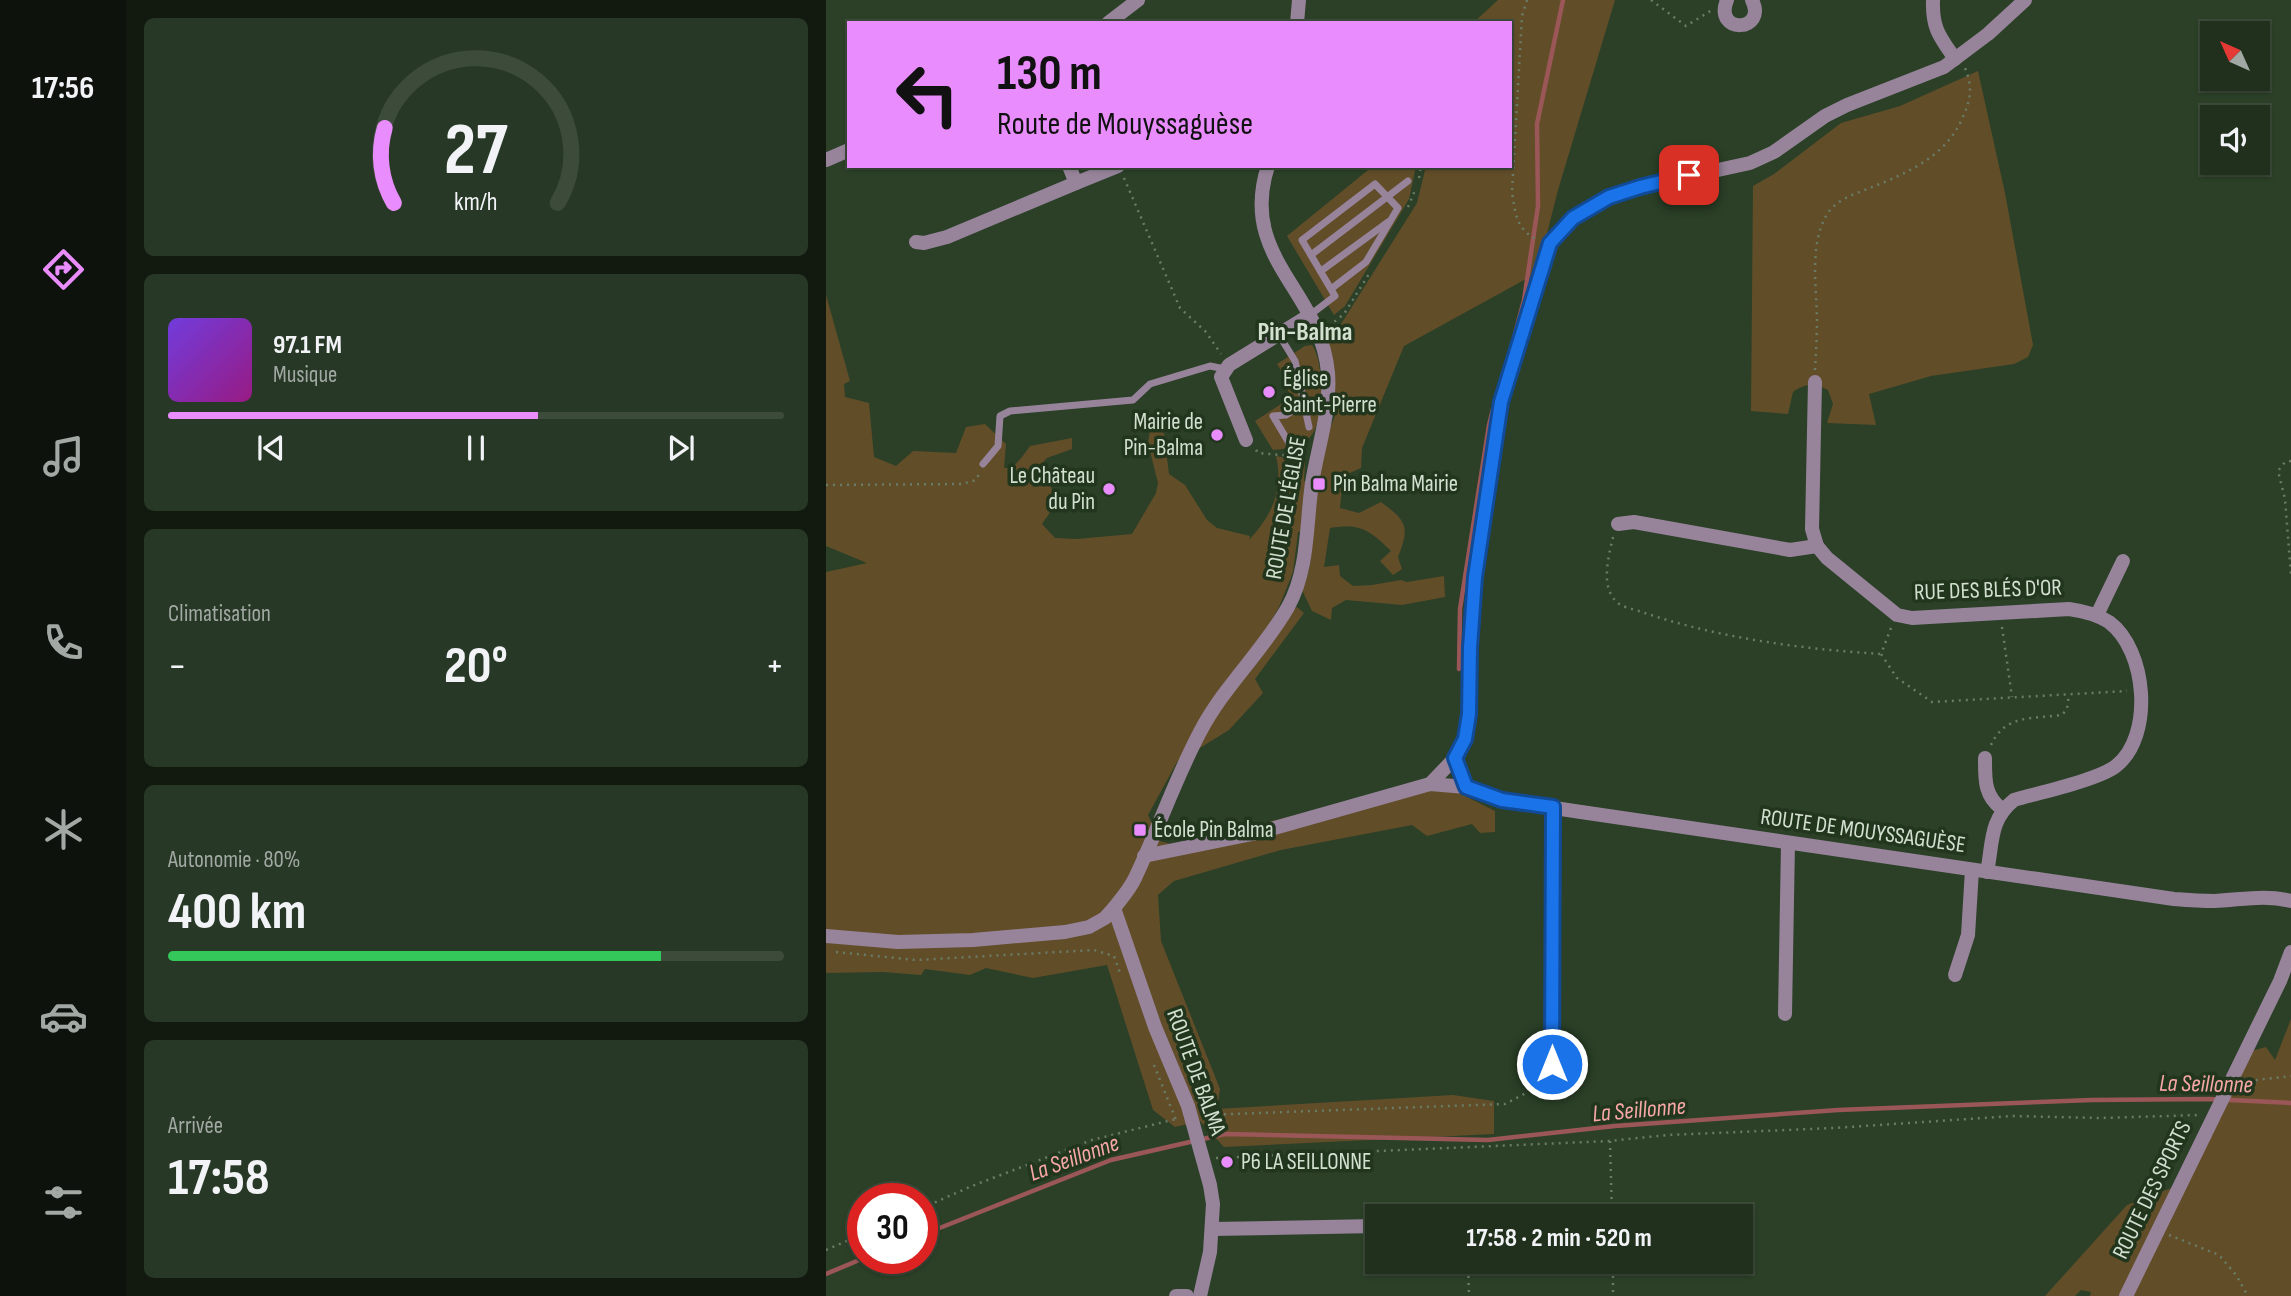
<!DOCTYPE html>
<html lang="fr">
<meta charset="utf-8">
<style>
:root{--surface:#20301d;--page:#283826;--text:#f1f3f6;--muted:#a2a9a4;--line:#3d4b3b;--accent:#e98dfe}
body{margin:0;font-family:"Sofia Sans Condensed",sans-serif;background:var(--page);color:var(--text);height:100vh;display:flex;flex-direction:column;font-size:26px;white-space:nowrap}
*{box-sizing:border-box;margin:0}
p{font-size:23px;color:var(--muted)}
.icon{flex:none;width:38px;height:38px;fill:none;stroke:currentColor;stroke-width:2;stroke-linecap:round;stroke-linejoin:round}
.map{position:relative;flex:1;overflow:hidden}
.details{display:flex;flex-direction:column;gap:18px;padding:18px;background:#121a10;width:700px}
.details>*{flex:none}
.guide{position:absolute;left:21px;top:21px;width:665px;height:147px;border-radius:0px;box-shadow:0 2px 5px #0004,0 0 0 2px var(--line);background:#e98dfe;color:#111;overflow:hidden}
.needle{width:46px;rotate:315deg}
.buttons{position:absolute;left:1374px;top:21px;display:grid;gap:14px}
.buttons a{display:grid;place-items:center;width:70px;height:70px;border-radius:0px;background:var(--surface);box-shadow:0 2px 5px #0004,0 0 0 2px var(--line);font-size:35px}
.speed{position:absolute;left:21px;top:1183px;display:flex;gap:14px;font-size:35px;font-weight:700;text-align:center}
.speed>*{display:grid;place-content:center;width:91px;height:91px;border-radius:50%;background:var(--surface);box-shadow:0 2px 5px #0004,0 0 0 2px var(--line);line-height:1}
.speed .limit{border:10px solid #d22;background:#fff;color:#111}
.pin{position:absolute;display:grid;place-items:center;width:60px;height:60px;color:#fff;margin:-30px;border-radius:14px;box-shadow:0 4px 10px #0006}
.me{position:absolute;width:77px;margin:-38px;rotate:0deg;stroke-linejoin:round;filter:drop-shadow(0 0 5px #0008)}
.turn{display:flex;align-items:center;gap:24px;height:147px;padding:0 35px;font-size:32px}
.turn .icon{width:91px;height:91px;stroke-width:2.5}
.turn b{display:block;font-size:49px;line-height:60px}
.big{font-size:52px;font-weight:700;line-height:1.1}
.details .card{flex:1;display:flex;flex-direction:column;justify-content:center;gap:10px;min-width:0;padding:0 24px;border-radius:10px;background:var(--page)}
.details .dial{align-items:center;gap:0}
.dial svg{height:182px;overflow:visible;fill:none;stroke:var(--line);stroke-width:7;stroke-linecap:round;text-anchor:middle}
.dial text{fill:var(--text);stroke:none}
.song{display:flex;align-items:center;gap:21px}
.cover{width:84px;height:84px;border-radius:10px;background:linear-gradient(135deg,hsl(260 70% 55%),hsl(310 70% 35%))}
.played{height:7px;border-radius:4px;background:linear-gradient(90deg,var(--accent) 60%,var(--line) 60%)}
.keys{display:flex;justify-content:space-around;direction:ltr}
.heat{display:flex;justify-content:space-between;align-items:center;font-size:38px;direction:ltr}
.charge{height:10px;border-radius:5px;background:linear-gradient(90deg,#34c759 80%,var(--line) 0)}
.trip{position:absolute;left:539px;top:1204px;width:388px;height:70px;border-radius:0px;background:var(--surface);box-shadow:0 2px 5px #0004,0 0 0 2px var(--line);font-weight:700;line-height:70px;text-align:center}
main{display:flex;flex:1;min-height:0}
.tab-bar{display:flex;flex-direction:column;width:126px;justify-content:space-around;align-items:center;background:#0d130c;color:var(--muted)}
.tab-bar .icon{width:49px;height:49px}
.tab-bar .selected{color:var(--accent)}
.tab-bar b{font-size:32px;color:var(--text)}
.map>svg:first-child{display:block}
</style>
<main>
<nav class="tab-bar">
<b>17:56</b>
<svg class="icon selected" aria-label="directions" viewBox="0 0 24 24"><path d="M12 3l9 9-9 9-9-9zM9 14v-3h6M13 9l2 2-2 2"/></svg>
<svg class="icon" aria-label="music" viewBox="0 0 24 24"><path d="M9 18V5l10-2v13"/><circle cx="6" cy="18" r="3"/><circle cx="16" cy="16" r="3"/></svg>
<svg class="icon" aria-label="phone" viewBox="0 0 24 24"><path d="M5 4h4l2 5-3 2q2 4 5 5l2-3 5 2v4C11 20 4 13 5 4z"/></svg>
<svg class="icon" aria-label="climate" viewBox="0 0 24 24"><path d="M12 3v18M4 7l16 10M4 17L20 7"/></svg>
<svg class="icon" aria-label="car" viewBox="0 0 24 24"><path d="M5 17H2v-5l4-1 3-4h7l3 4 3 1v5h-3M9 17h6M6 11h13"/><circle cx="7" cy="17" r="2"/><circle cx="17" cy="17" r="2"/></svg>
<svg class="icon" aria-label="filters" viewBox="0 0 24 24"><path d="M4 7h16M4 17h16"/><circle cx="9" cy="7" r="2"/><circle cx="15" cy="17" r="2"/></svg>
</nav>
<section class="details">
<div class="card dial"><svg viewBox="0 0 100 80">
<path d="M14 69A42 42 0 1 1 86 69"/>
<path d="M14 69A42 42 0 0 1 10 36" stroke="#e98dfe"/>
<text x="50" y="56" font-size="32" font-weight="700">27</text>
<text x="50" y="72" font-size="11">km/h</text>
</svg></div>
<div class="card">
<div class="song"><i class="cover"></i><div><b>97.1 FM</b><p>Musique</p></div></div>
<div class="played"></div>
<div class="keys"><svg class="icon" aria-label="previous" viewBox="0 0 24 24"><path d="M18 5L8 12l10 7zM5 5v14"/></svg><svg class="icon" aria-label="pause" viewBox="0 0 24 24"><path d="M8 5v14M16 5v14"/></svg><svg class="icon" aria-label="next" viewBox="0 0 24 24"><path d="M6 5l10 7-10 7zM19 5v14"/></svg></div>
</div>
<div class="card"><p>Climatisation</p>
<div class="heat"><a>−</a><b class="big">20°</b><a>+</a></div>
</div>
<div class="card"><p>Autonomie · 80%</p><b class="big">400 km</b><div class="charge"></div></div>
<div class="card"><p>Arrivée</p><b class="big">17:58</b></div>
</section>
<div class="map">
<svg width="1465" height="1296" viewBox="0 0 1465 1296">
<rect width="100%" height="100%" fill="#2b4027"/>
<g fill="#624d29">
<path d="M 672,0 L 789,0 L 732,190 L 711,273 L 578,346 L 536,448 L 535,468 L 517,476 L 514,508 L 533,513 L 555,502 C 581,521 584,527 572,557 L 576,569 L 567,575 L 554,561 L 565,551 C 544,530 534,523 504,528 L 498,567 L 513,565 L 514,576 L 527,586 L 546,585 L 575,580 L 581,582 L 618,576 L 619,597 L 576,605 L 520,600 L 506,608 L 505,620 L 486,611 L 476,590 C 485,569 487,552 484,530 L 472,532 L 467,572 L 453,607 L 440,630 L 471,607 L 478,613 L 429,679 L 437,693 L 403,730 L 351,762 L 322,815 L 334,841 L 348,845 L 609,781 L 669,811 L 669,832 L 654,833 L 646,824 L 601,836 L 586,825 L 455,850 L 348,881 L 332,895 L 335,941 L 394,1089 L 391,1109 L 627,1095 L 668,1101 L 668,1134 L 398,1147 L 374,1121 L 349,1127 L 327,1110 L 281,965 L 207,978 L 160,968 L 144,975 L 99,969 L 95,975 L 57,972 L 0,973 L 0,572 L 41,563 L 0,546 L 0,295 L 24,381 L 18,384 L 19,397 L 43,403 L 48,457 L 70,466 L 87,451 L 130,453 L 140,427 L 159,424 L 180,444 L 178,468 C 190,469 197,455 204,446 L 246,438 L 246,449 L 221,458 L 204,477 L 207,487 L 224,485 C 233,503 226,509 216,524 L 229,538 L 251,539 L 306,534 L 330,493 L 332,483 L 322,443 L 325,424 L 338,433 L 343,474 L 359,485 L 381,520 L 391,528 L 424,536 L 423,540 C 446,515 458,490 450,456 L 479,462 L 478,481 L 491,482 L 498,443 L 509,416 L 500,348 L 591,203 L 600,166 L 684,166 L 684,23 L 647,23 Z"/>
<path d="M 1152,71 L 1179,193 L 1207,345 L 1202,357 L 1188,364 L 1105,376 L 1043,394 L 1050,425 L 1001,423 L 1007,404 L 1002,390 C 988,383 979,383 967,392 L 962,414 L 925,411 L 927,186 L 948,174 L 1015,123 L 1074,106 Z"/>
<polygon points="547,166 590,166 583,199 519,306 508,315 461,236"/>
<path d="M 486,345 C 498,361 498,416 487,433 C 479,446 461,449 447,450 L 429,421 L 466,397 L 461,389 L 466,379 L 462,372 L 456,372 L 451,364 L 479,346 Z"/>
<polygon points="1465,1019 1465,1296 1264,1296 1265,1292 1255,1290 1249,1296 1219,1296 1301,1205 1361,1182 1422,1052 1440,1047 1449,1060"/>
</g>
<g fill="none" stroke-linecap="round" stroke-linejoin="round">
<g stroke="#9b5758" stroke-width="4.5">
<polyline points="689,334 698,300 712,206 711,124 737,0"/>
<polyline points="633,669 634,609 663,425 667,409"/>
<polyline points="96,1235 285,1160 399,1134 662,1140 789,1126 1012,1110 1266,1100 1383,1099 1465,1103"/>
<polyline points="0,1274 38,1258"/>
</g>
<g stroke="#6a7c66" stroke-width="2.5" stroke-dasharray="2 5" stroke-linecap="butt">
<path d="M 701,0 L 696,16 L 686,192 C 689,212 690,229 710,239"/>
<polyline points="825,0 860,26 886,10"/>
<polyline points="684,104 691,105"/>
<polyline points="298,178 354,308 380,332 395,354"/>
<polyline points="593,178 595,166"/>
<polyline points="582,207 590,188"/>
<polyline points="503,326 518,314 543,274"/>
<path d="M 989,370 C 990,352 991,334 991,317 C 990,284 984,245 1000,216 C 1009,200 1028,194 1044,188 C 1081,173 1119,157 1136,119 C 1145,99 1147,88 1139,68"/>
<polyline points="430,450 432,453 478,457"/>
<polyline points="1465,461 1459,462 1452,471 1459,499 1465,575"/>
<polyline points="0,485 136,484 150,480 153,474"/>
<path d="M 787,537 C 783,555 775,583 788,599 C 793,607 807,609 816,612 C 892,638 975,649 1055,654"/>
<polyline points="1176,627 1186,697"/>
<polyline points="1065,628 1055,654 1071,678 1106,702 1301,691"/>
<path d="M 1165,745 C 1179,714 1207,719 1236,715 L 1241,709 L 1243,694"/>
<polyline points="10,952 90,960 268,950 288,956 294,973"/>
<polyline points="328,1065 350,1120"/>
<polyline points="1423,1078 1431,1080 1465,1076"/>
<polyline points="377,1115 679,1104 700,1093"/>
<polyline points="784,1141 786,1216"/>
<polyline points="390,1158 784,1141 841,1135 1008,1128 1187,1116 1275,1118 1373,1115"/>
<polyline points="96,1208 146,1186 266,1140 350,1119"/>
<polyline points="1343,1235 1393,1255 1410,1275 1422,1296"/>
<polyline points="0,1250 37,1234"/>
<polyline points="642,1262 643,1296"/>
<polyline points="787,1262 787,1296"/>
</g>
<g stroke="#97849b" stroke-width="7">
<polyline points="485,255 582,181"/>
<polyline points="495,271 562,222"/>
<polyline points="484,315 509,296 476,240 549,184 572,208 540,262 505,289"/>
<polyline points="453,335 469,361 483,427"/>
<polyline points="463,443 447,416 460,415 478,403"/>
<polyline points="157,464 172,446 174,416 184,411 307,400 324,384 384,366 399,369"/>
</g>
<g stroke="#97849b" stroke-width="14">
<path d="M 901,0 C 887,35 942,32 926,0"/>
<path d="M 1107,0 C 1106,29 1114,37 1129,59"/>
<polyline points="471,23 473,0"/>
<polyline points="243,166 250,183 292,166"/>
<polyline points="90,242 98,243 121,237 250,183"/>
<path d="M 989,382 L 986,529 L 991,546 L 1001,558 L 1071,615 L 1086,618 L 1243,609 C 1257,611 1271,614 1283,622 C 1321,650 1328,736 1290,766 C 1272,780 1212,793 1188,800 C 1163,820 1167,843 1161,872"/>
<polyline points="420,440 395,377 403,365 484,315"/>
<polyline points="792,524 808,522 964,550 991,546"/>
<polyline points="1271,615 1297,561"/>
<path d="M 1159,758 C 1159,779 1158,796 1176,809"/>
<path d="M 604,784 L 640,787 L 676,800 L 755,812 L 1348,899 C 1361,900 1375,901 1388,901 C 1415,900 1438,894 1465,901"/>
<polyline points="318,856 431,833 604,784 629,758 639,739 643,714 644,648 649,577 675,402 724,243 746,218 783,197 814,187 924,163 948,152 999,116 1021,105 1118,67 1162,34 1199,0"/>
<path d="M 288,908 C 295,899 304,889 309,878 C 332,830 349,779 374,732 C 398,686 437,651 462,607 C 483,569 480,524 486,483 C 492,446 505,410 502,373 C 495,290 412,258 442,166"/>
<polyline points="1129,975 1142,935 1146,870"/>
<polyline points="959,1014 962,843"/>
<polyline points="712,1086 726,1064 727,807"/>
<polyline points="386,1229 551,1226"/>
<polyline points="350,1296 361,1296"/>
<polyline points="1300,1296 1454,981 1465,952"/>
</g>
<g stroke="#97849b" stroke-width="14">
<polyline points="282,23 312,0"/>
<polyline points="0,160 23,150"/>
<polyline points="0,936 72,942 147,940 239,932 263,927 279,918 288,908 329,1027 362,1106 384,1185 387,1204 384,1252 374,1296"/>
</g>
</g>
<g fill="none" stroke-linecap="round" stroke-linejoin="round">
<defs>
<polyline id="route" points="726,1064 727,807 676,800 640,787 629,758 639,739 643,714 644,648 649,577 675,402 724,243 747,218 783,197 814,187 863,175"/>
</defs>
<use href="#route" stroke="#114b97" stroke-width="18"/>
<use href="#route" stroke="#1a73e8" stroke-width="12"/>
</g>
<g fill="#e98dfe" stroke="#21361d" stroke-width="2.5">
<circle cx="443" cy="392" r="7"/>
<circle cx="391" cy="435" r="7"/>
<rect x="486" y="477" width="14" height="14" rx="3.5"/>
<circle cx="283" cy="489" r="7"/>
<rect x="307" y="823" width="14" height="14" rx="3.5"/>
<circle cx="401" cy="1162" r="7"/>
</g>
<g text-anchor="middle" dominant-baseline="central" stroke-width="7" stroke-linejoin="round" paint-order="stroke">
<g font-size="23" fill="#d3e0d0" stroke="#21361d" text-anchor="start">
<text x="457" y="379">Église<tspan x="457" dy="26">Saint-Pierre</tspan></text>
<text x="377" y="422" text-anchor="end">Mairie de<tspan x="377" dy="26">Pin-Balma</tspan></text>
<text x="269" y="476" text-anchor="end">Le Château<tspan x="269" dy="26">du Pin</tspan></text>
<text x="507" y="484">Pin Balma Mairie</text>
<text x="328" y="830">École Pin Balma</text>
<text x="415" y="1162">P6 LA SEILLONNE</text>
</g>
<g font-size="23" fill="#d3e0d0" stroke="#21361d">
<text transform="translate(460 508) rotate(-80)">ROUTE DE L'ÉGLISE</text>
<text transform="translate(1162 590) rotate(-2)">RUE DES BLÉS D'OR</text>
<text transform="translate(1037 831) rotate(8)">ROUTE DE MOUYSSAGUÈSE</text>
<text transform="translate(370 1072) rotate(70)">ROUTE DE BALMA</text>
<text transform="translate(1326 1190) rotate(-64)">ROUTE DES SPORTS</text>
</g>
<g font-size="24" font-style="italic" fill="#f8a8a7" stroke="#21361d">
<text transform="translate(1380 1084) rotate(1)">La Seillonne</text>
<text transform="translate(813 1110) rotate(-5)">La Seillonne</text>
<text transform="translate(248 1158) rotate(-20)">La Seillonne</text>
</g>
<g font-size="26" font-weight="bold" fill="#d3e0d0" stroke="#21361d">
<text x="479" y="332">Pin-Balma</text>
</g>
</g>
</svg>
<div class="buttons">
<a><svg class="needle" viewBox="-14 -14 28 28"><path d="M0-13l5 13h-10z" fill="#e53935"/><path d="M0 13l5-13h-10z" fill="#a2a9a4"/></svg></a>
<a><svg class="icon" aria-label="sound" viewBox="0 0 24 24"><path d="M4 9h4l5-4v14l-5-4H4zM17 9q2 3 0 6"/></svg></a>
</div>
<div class="speed"><div class="limit">30</div></div>
<div class="pin" style="left:863px;top:175px;background:#d93025"><svg class="icon" aria-label="arrive" viewBox="0 0 24 24"><path d="M6 21V4h12l-3 4 3 4H6"/></svg></div>
<svg class="me" style="left:726px;top:1064px" viewBox="-20 -20 40 40"><circle r="17" fill="#1a73e8" stroke="#fff" stroke-width="3"/><path d="M0-11L8 9 0 5-8 9z" fill="#fff"/></svg>
<div class="trip">17:58 · 2 min · 520 m</div>
<div class="guide">
<div class="turn"><svg class="icon" aria-label="left" viewBox="0 0 24 24"><path d="M17 20v-9H6M10 6l-5 5 5 5"/></svg><div><b>130 m</b>Route de Mouyssaguèse</div></div>
</div>
</div>
</main>
